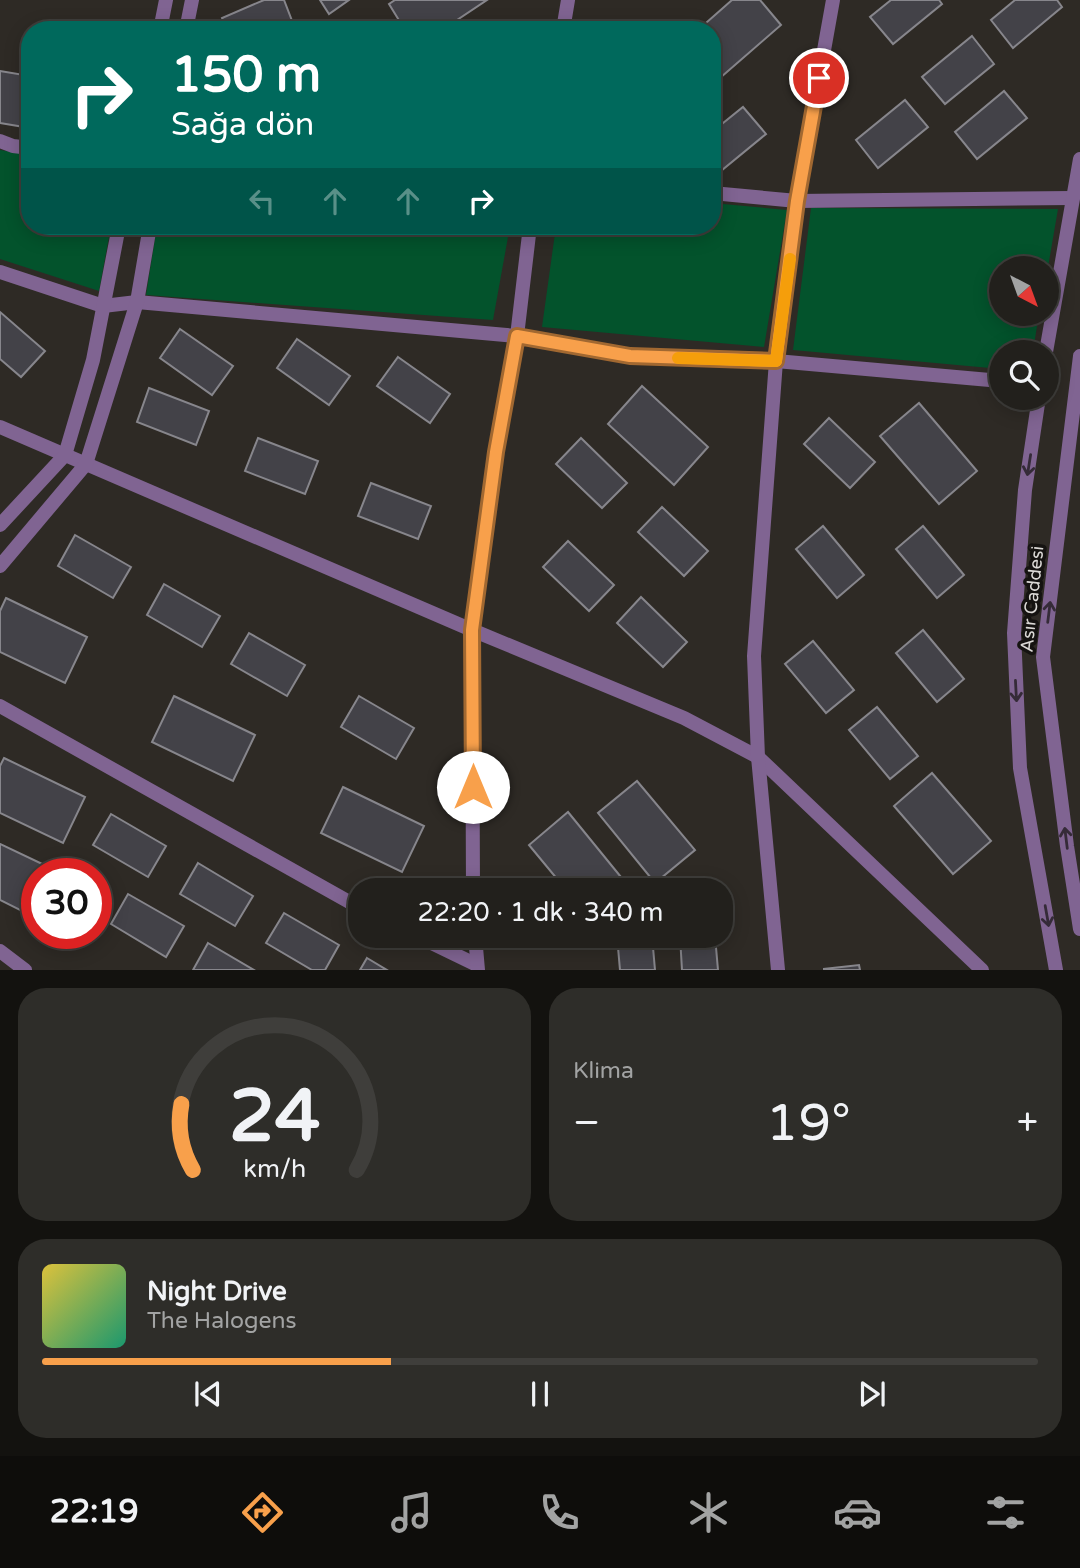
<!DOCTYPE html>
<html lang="tr">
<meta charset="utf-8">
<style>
:root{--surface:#22201c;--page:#2e2d29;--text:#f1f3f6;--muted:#a2a3a3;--line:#3f3e3b;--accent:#f8a04b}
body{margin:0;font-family:"Varela Round",sans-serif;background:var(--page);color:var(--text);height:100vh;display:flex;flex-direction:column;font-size:26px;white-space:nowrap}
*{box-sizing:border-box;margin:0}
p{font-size:23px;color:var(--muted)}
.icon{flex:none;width:38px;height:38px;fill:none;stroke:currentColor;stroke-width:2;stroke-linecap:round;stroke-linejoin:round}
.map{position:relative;height:970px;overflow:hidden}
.sheet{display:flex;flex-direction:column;gap:18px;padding:18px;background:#13120f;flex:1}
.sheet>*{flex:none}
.guide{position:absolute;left:21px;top:21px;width:700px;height:214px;border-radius:28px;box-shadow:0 4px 18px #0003,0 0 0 2px var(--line);background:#00695c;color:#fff;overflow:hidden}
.needle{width:46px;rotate:139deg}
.controls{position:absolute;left:989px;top:256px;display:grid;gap:14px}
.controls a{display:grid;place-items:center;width:70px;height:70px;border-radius:50%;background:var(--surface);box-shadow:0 4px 18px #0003,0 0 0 2px var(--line);font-size:35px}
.speed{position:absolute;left:21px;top:858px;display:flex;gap:14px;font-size:35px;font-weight:700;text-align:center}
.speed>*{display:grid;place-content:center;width:91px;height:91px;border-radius:50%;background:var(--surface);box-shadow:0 4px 18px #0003,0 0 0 2px var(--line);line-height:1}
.speed .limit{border:10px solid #d22;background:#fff;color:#111}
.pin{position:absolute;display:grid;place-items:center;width:60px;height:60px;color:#fff;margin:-30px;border:4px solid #fff;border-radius:50%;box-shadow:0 2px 7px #0007}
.me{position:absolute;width:77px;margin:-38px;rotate:0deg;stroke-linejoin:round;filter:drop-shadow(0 0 5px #0008)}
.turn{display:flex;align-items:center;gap:24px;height:147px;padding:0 35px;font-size:32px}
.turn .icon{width:91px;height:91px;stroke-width:2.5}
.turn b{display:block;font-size:49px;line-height:60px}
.lanes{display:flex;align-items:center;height:66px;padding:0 35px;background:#0003;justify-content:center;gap:35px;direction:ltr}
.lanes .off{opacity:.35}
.big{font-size:52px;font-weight:600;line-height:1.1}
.sheet .tile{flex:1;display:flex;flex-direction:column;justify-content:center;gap:10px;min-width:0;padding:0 24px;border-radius:28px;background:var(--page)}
.sheet .dial{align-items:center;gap:0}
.dial svg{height:182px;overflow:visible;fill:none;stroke:var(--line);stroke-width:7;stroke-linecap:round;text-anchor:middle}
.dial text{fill:var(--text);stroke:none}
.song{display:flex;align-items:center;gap:21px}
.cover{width:84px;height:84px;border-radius:10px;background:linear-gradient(135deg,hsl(50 70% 55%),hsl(160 70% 35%))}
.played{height:7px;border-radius:4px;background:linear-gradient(90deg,var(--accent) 35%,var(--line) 35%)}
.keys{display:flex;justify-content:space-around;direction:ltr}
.heat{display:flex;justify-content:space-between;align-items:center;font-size:38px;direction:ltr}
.sheet .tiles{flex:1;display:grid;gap:18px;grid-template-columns:1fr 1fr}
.tile:last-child{grid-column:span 2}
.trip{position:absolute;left:348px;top:878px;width:385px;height:70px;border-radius:28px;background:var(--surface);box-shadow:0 4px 18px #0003,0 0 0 2px var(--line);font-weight:600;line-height:70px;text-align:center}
.tab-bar{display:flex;height:112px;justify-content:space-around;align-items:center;background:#0e0d0b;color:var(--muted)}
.tab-bar .icon{width:49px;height:49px}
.tab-bar .active{color:var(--accent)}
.tab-bar b{font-size:32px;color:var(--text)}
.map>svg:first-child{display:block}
</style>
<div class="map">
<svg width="1080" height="970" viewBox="0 0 1080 970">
<rect width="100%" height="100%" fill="#2e2a25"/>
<g fill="#03532c">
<polygon points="0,150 30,155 30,226 111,226 99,291 0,259"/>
<polygon points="712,203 787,210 764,347 542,327 556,226 712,226"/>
<polygon points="811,208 1058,209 1047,273 1046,268 1001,268 1001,313 1039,313 1033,352 1001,352 1001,369 793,350"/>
<polygon points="157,226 510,226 493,320 146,295"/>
</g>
<g fill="#434248" stroke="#87868c" stroke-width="2">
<polygon points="264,0 284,0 294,26 284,30 227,30 222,18"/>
<polygon points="320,0 349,0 329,14"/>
<polygon points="395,0 487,0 442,30 405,30 389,4"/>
<polygon points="732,0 760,0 781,25 713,84 712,30 698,30"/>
<polygon points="891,0 939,0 942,4 893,44 870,17"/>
<polygon points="1015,0 1057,0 1062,7 1013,48 991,20"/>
<polygon points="972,36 994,64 945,104 922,77"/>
<polygon points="0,71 30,76 30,128 0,123"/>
<polygon points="1004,91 1027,118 977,159 955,132"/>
<polygon points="905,100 928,127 878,168 856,140"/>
<polygon points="743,107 766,134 716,175 712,170 712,132"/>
<polygon points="0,312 45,351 21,377 0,359"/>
<polygon points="180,329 233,366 212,395 160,358"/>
<polygon points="297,339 350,376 329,405 277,368"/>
<polygon points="398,357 450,394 430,423 377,386"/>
<polygon points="642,386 708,447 674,485 608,424"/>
<polygon points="149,388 209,411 196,445 137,422"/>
<polygon points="919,403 977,471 939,504 880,436"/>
<polygon points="829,418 875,462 850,488 804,444"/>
<polygon points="258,438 318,461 305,494 245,471"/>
<polygon points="581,438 627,483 602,508 556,464"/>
<polygon points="371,483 431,506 418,539 358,516"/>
<polygon points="662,507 708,551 684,576 638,532"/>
<polygon points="823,526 864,575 837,598 796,549"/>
<polygon points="923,526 964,575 937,598 896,549"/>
<polygon points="75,535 131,567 113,598 58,566"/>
<polygon points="568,541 614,585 589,611 543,567"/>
<polygon points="164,584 220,616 202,647 147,615"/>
<polygon points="641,597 687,642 663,667 617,623"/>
<polygon points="6,598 87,637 65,683 0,652 0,611"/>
<polygon points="923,630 964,679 937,702 896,653"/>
<polygon points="249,633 305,665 287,696 231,664"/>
<polygon points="813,641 854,690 826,713 785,664"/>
<polygon points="174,696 255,735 233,781 152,742"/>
<polygon points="359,696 414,728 396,759 341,727"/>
<polygon points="877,707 918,756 890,779 849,730"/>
<polygon points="4,758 85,797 63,843 0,813 0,766"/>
<polygon points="932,773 991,841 953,874 894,806"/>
<polygon points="637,781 695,850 655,883 598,813"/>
<polygon points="343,787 424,826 402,872 321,833"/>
<polygon points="568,812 625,882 615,891 567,891 529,845"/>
<polygon points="111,814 166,846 148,877 93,845"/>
<polygon points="0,844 59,872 37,873 36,918 0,900"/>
<polygon points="198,863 253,896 235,926 180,894"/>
<polygon points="128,894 184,926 166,957 111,924"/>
<polygon points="284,913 339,945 325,970 312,970 266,943"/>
<polygon points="617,936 652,936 655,970 620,970"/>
<polygon points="680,936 715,936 718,970 682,970"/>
<polygon points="208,943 254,970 193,970"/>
<polygon points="367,958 387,970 360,970"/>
<polygon points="859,965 860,970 824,970 824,969"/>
</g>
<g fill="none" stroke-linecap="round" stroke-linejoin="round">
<g stroke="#806492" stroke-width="14">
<polyline points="160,30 166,0"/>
<polyline points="186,30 192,0"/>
<polyline points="563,30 568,0"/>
<polyline points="0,141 13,146 30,148"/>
<polyline points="712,193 797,201 1072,198"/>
<polyline points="0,272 103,306 137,302 517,336 630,356 776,361 1001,381"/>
<polyline points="0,427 472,630 684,718 758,757 982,970"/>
<polyline points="0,525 65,455 93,360 119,226"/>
<polyline points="0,566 86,464 137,302 150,226"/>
<polyline points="0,706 360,908"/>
<polyline points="473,891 472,630 497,452 517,336 530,226"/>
<polyline points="417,936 477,965"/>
<polyline points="475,936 478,970"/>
<polyline points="778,970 758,757 754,656 776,361 797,201 833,0"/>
</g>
<g stroke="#806492" stroke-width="14">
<polyline points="1046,352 1080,159"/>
<polyline points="1080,356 1043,657 1067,846 1080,929"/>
<polyline points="1039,397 1025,490 1014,633 1020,768 1056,970"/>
<polyline points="0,951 25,970"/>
</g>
</g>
<defs><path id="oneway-shaft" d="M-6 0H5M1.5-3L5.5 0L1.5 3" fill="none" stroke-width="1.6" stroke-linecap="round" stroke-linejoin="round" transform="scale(1.75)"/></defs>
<g stroke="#352b38">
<use href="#oneway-shaft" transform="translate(1029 465) rotate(99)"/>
<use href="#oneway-shaft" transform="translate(1049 612) rotate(-83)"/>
<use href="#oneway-shaft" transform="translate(1016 691) rotate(87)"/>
<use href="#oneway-shaft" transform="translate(1066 838) rotate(-97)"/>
<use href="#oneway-shaft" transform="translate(1047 916) rotate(80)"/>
</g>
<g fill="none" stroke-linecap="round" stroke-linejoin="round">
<defs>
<polyline id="route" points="473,787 472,630 496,452 517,336 630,356 776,361 797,201 819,78"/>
</defs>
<use href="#route" stroke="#a16831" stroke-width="18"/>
<use href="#route" stroke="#f8a04b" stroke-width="12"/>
<polyline stroke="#f59e0b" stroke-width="12" points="678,358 776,361 790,259"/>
</g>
<g text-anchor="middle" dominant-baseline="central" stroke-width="7" stroke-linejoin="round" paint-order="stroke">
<g font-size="18" fill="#dbd9d6" stroke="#151311">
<text transform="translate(1032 599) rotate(-84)">Asır Caddesi</text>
</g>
</g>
</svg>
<div class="controls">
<a><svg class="needle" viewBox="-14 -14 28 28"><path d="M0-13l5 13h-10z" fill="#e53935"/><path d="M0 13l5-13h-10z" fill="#a2a3a3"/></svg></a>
<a><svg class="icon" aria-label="search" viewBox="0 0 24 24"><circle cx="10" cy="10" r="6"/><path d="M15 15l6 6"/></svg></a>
</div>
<div class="speed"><div class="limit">30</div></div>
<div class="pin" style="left:819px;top:78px;background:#d93025"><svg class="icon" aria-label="arrive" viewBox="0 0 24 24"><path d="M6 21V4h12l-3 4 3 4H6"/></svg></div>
<svg class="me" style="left:473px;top:787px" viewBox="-20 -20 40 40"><circle r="19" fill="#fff"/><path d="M0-13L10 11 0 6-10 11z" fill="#f8a04b"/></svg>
<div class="trip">22:20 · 1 dk · 340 m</div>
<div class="guide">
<div class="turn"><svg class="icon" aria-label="right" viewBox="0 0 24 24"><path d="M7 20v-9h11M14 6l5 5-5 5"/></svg><div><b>150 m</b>Sağa dön</div></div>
<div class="lanes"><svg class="icon off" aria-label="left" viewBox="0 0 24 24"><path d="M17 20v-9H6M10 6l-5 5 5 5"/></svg><svg class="icon off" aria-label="ahead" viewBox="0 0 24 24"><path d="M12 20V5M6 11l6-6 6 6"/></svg><svg class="icon off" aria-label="ahead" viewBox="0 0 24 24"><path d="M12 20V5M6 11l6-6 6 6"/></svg><svg class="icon" aria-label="right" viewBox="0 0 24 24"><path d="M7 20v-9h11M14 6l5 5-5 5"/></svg></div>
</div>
</div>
<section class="sheet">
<div class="tiles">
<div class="tile dial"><svg viewBox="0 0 100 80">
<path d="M14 69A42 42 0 1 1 86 69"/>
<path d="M14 69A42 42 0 0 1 9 40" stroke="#f8a04b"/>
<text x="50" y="56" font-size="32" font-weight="700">24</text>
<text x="50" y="72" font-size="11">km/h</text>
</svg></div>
<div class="tile"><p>Klima</p>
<div class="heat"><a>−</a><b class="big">19°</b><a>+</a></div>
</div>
<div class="tile">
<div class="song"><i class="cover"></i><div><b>Night Drive</b><p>The Halogens</p></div></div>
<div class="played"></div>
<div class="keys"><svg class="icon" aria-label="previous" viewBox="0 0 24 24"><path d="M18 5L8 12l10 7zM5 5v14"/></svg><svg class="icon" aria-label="pause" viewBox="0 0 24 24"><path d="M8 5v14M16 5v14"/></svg><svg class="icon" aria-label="next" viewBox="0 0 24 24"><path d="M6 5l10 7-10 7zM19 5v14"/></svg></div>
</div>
</div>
</section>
<nav class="tab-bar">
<b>22:19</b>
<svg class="icon active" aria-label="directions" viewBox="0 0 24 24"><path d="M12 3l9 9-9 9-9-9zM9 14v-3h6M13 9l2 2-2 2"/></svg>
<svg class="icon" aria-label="music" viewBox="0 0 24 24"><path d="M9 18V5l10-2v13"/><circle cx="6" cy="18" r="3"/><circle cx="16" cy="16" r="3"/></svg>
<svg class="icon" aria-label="phone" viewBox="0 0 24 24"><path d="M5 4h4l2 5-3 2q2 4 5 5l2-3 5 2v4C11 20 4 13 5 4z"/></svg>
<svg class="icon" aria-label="climate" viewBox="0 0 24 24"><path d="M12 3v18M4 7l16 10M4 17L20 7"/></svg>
<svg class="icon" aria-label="car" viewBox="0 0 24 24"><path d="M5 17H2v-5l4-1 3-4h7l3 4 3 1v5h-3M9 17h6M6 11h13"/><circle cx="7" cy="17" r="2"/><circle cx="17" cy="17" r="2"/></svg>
<svg class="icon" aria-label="filters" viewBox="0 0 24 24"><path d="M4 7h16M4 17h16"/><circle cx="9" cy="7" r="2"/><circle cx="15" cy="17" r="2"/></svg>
</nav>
